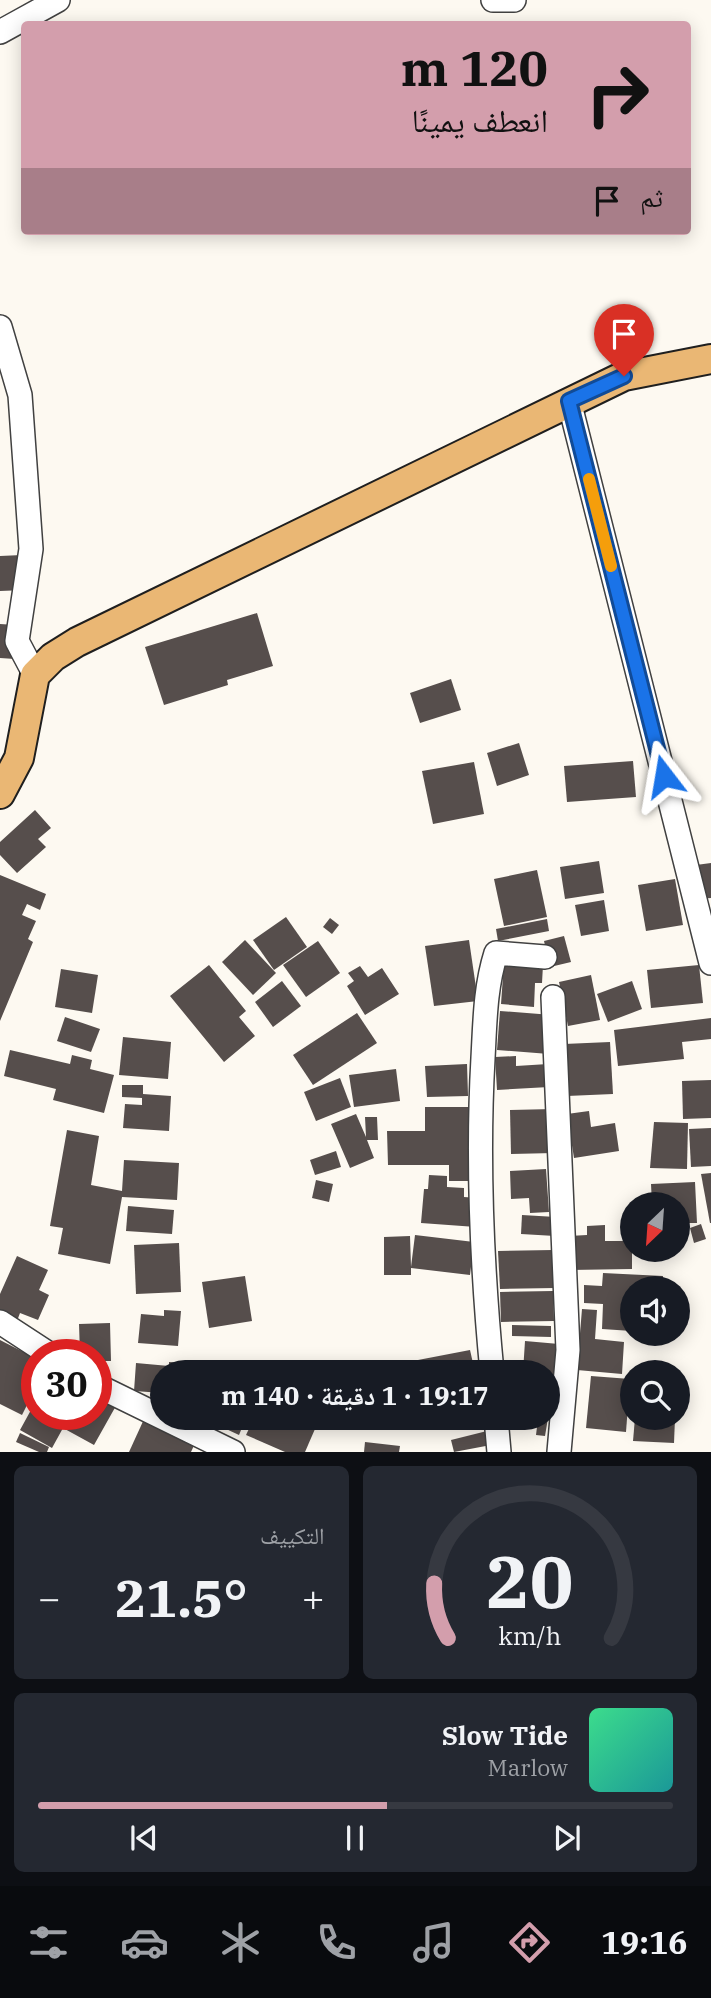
<!DOCTYPE html>
<html lang="ar">
<meta charset="utf-8">
<style>
:root{--surface:#171b24;--page:#242831;--text:#f1f3f6;--muted:#9ea1a6;--line:#363941;--accent:#d39eac}
body{margin:0;font-family:"IBM Plex Serif","Noto Naskh Arabic",serif;background:var(--page);color:var(--text);direction:rtl;height:100vh;display:flex;flex-direction:column;font-size:26px;white-space:nowrap}
*{box-sizing:border-box;margin:0}
p{font-size:23px;color:var(--muted)}
.icon{flex:none;width:38px;height:38px;fill:none;stroke:currentColor;stroke-width:2;stroke-linecap:round;stroke-linejoin:round}
.map{position:relative;height:1452px;overflow:hidden;direction:ltr}
.panel{display:flex;flex-direction:column;gap:14px;padding:14px;background:#0d0f14;flex:1}
.panel>*{flex:none}
.banner{position:absolute;left:21px;top:21px;width:670px;height:214px;border-radius:7px;box-shadow:0 4px 18px #0003;direction:rtl;background:#d39eac;color:#111;overflow:hidden}
.needle{width:46px;rotate:205deg}
.tools{position:absolute;left:620px;top:1192px;display:grid;gap:14px}
.tools a{display:grid;place-items:center;width:70px;height:70px;border-radius:50%;background:var(--surface);box-shadow:0 4px 18px #0003;font-size:35px}
.speed{position:absolute;left:21px;top:1339px;display:flex;gap:14px;font-size:35px;font-weight:700;text-align:center}
.speed>*{display:grid;place-content:center;width:91px;height:91px;border-radius:50%;background:var(--surface);box-shadow:0 4px 18px #0003;line-height:1}
.speed .limit{border:10px solid #d22;background:#fff;color:#111}
.pin{position:absolute;display:grid;place-items:center;width:60px;height:60px;color:#fff;margin:-72px -30px;border-radius:50% 50% 50% 0;rotate:-45deg;box-shadow:0 0 7px #0007}
.pin .icon{rotate:45deg}
.me{position:absolute;width:77px;margin:-38px;rotate:346deg;stroke-linejoin:round;filter:drop-shadow(0 0 5px #0008)}
.turn{display:flex;align-items:center;gap:24px;height:147px;padding:0 28px;font-size:32px}
.turn .icon{width:91px;height:91px;stroke-width:2.5}
.turn b{display:block;font-size:49px;line-height:60px}
.then{display:flex;align-items:center;height:66px;padding:0 28px;background:#0003;gap:14px;font-size:26px}
.big{font-size:52px;font-weight:800;line-height:1.1}
.panel .tile{flex:1;display:flex;flex-direction:column;justify-content:center;gap:10px;min-width:0;padding:0 24px;border-radius:10px;background:var(--page)}
.panel .dial{align-items:center;gap:0}
.dial svg{height:182px;overflow:visible;fill:none;stroke:var(--line);stroke-width:7;stroke-linecap:round;text-anchor:middle}
.dial text{fill:var(--text);stroke:none}
.song{display:flex;align-items:center;gap:21px}
.cover{width:84px;height:84px;border-radius:10px;background:linear-gradient(135deg,hsl(150 70% 55%),hsl(180 70% 35%))}
.played{height:7px;border-radius:4px;background:linear-gradient(90deg,var(--accent) 55%,var(--line) 55%)}
.keys{display:flex;justify-content:space-around;direction:ltr}
.heat{display:flex;justify-content:space-between;align-items:center;font-size:38px;direction:ltr}
.panel .tiles{flex:1;display:grid;gap:14px;grid-template-columns:1fr 1fr}
.tile:last-child{grid-column:span 2}
.trip{position:absolute;left:150px;top:1360px;width:410px;height:70px;border-radius:35px;background:var(--surface);box-shadow:0 4px 18px #0003;font-weight:800;line-height:70px;text-align:center;direction:rtl}
.tabs{display:flex;height:112px;justify-content:space-around;align-items:center;background:#090b0e;color:var(--muted)}
.tabs .icon{width:49px;height:49px}
.tabs .on{color:var(--accent)}
.tabs b{font-size:32px;color:var(--text)}
.map>svg:first-child{display:block}
</style>
<div class="map">
<svg width="711" height="1452" viewBox="0 0 711 1452">
<rect width="100%" height="100%" fill="#fdf9f1"/>
<g fill="#564e4c">
<polygon points="22,555 25,590 0,591 0,556"/>
<polygon points="257,613 273,666 227,680 228,685 164,705 145,647"/>
<polygon points="0,624 16,625 15,659 0,658"/>
<polygon points="451,679 461,710 420,723 410,693"/>
<polygon points="519,743 529,775 497,786 487,753"/>
<polygon points="633,761 636,797 567,802 564,766"/>
<polygon points="474,762 484,814 433,824 422,771"/>
<polygon points="35,810 51,828 38,839 46,847 17,873 0,855 0,842"/>
<polygon points="599,861 604,893 565,899 560,867"/>
<polygon points="711,863 711,898 699,899 696,865"/>
<polygon points="537,870 547,917 504,926 494,879"/>
<polygon points="0,875 46,894 40,910 27,904 22,915 36,921 28,939 33,942 0,1021"/>
<polygon points="675,879 683,925 646,931 638,885"/>
<polygon points="604,900 609,931 581,936 575,905"/>
<polygon points="286,917 307,947 274,970 253,940"/>
<polygon points="330,918 339,925 332,934 323,927"/>
<polygon points="547,919 549,931 498,941 496,929"/>
<polygon points="564,936 571,962 550,967 544,941"/>
<polygon points="245,940 276,973 253,995 222,962"/>
<polygon points="469,940 478,1001 434,1006 425,946"/>
<polygon points="318,941 340,973 306,997 283,965"/>
<polygon points="504,962 543,965 542,983 535,983 534,1007 501,1004"/>
<polygon points="209,965 246,1011 239,1017 255,1036 224,1062 170,996"/>
<polygon points="699,965 703,1003 651,1008 647,970"/>
<polygon points="360,966 368,977 382,968 399,994 365,1015 347,986 354,981 348,973"/>
<polygon points="61,969 98,975 92,1013 55,1007"/>
<polygon points="591,975 600,1020 568,1026 559,982"/>
<polygon points="282,981 301,1006 273,1027 255,1002"/>
<polygon points="632,981 642,1009 608,1022 597,994"/>
<polygon points="500,1011 552,1015 549,1054 497,1050"/>
<polygon points="357,1013 377,1043 313,1085 293,1055"/>
<polygon points="65,1017 100,1029 91,1052 57,1041"/>
<polygon points="711,1018 711,1039 682,1042 684,1059 618,1066 614,1030"/>
<polygon points="123,1037 171,1042 168,1079 119,1075"/>
<polygon points="610,1042 613,1094 567,1096 564,1044"/>
<polygon points="10,1050 70,1064 72,1055 92,1060 90,1069 114,1075 104,1113 53,1100 56,1089 4,1076"/>
<polygon points="516,1056 516,1066 548,1064 549,1087 497,1090 495,1057"/>
<polygon points="467,1064 468,1096 427,1097 425,1066"/>
<polygon points="396,1069 400,1101 354,1107 349,1075"/>
<polygon points="340,1078 351,1107 316,1121 304,1092"/>
<polygon points="711,1080 711,1118 683,1119 682,1081"/>
<polygon points="122,1085 143,1085 143,1094 171,1096 169,1131 123,1128 125,1104 142,1105 142,1098 122,1097"/>
<polygon points="425,1107 472,1107 472,1181 449,1181 449,1165 388,1165 387,1131 425,1131"/>
<polygon points="553,1109 554,1153 511,1154 510,1110"/>
<polygon points="589,1111 591,1127 615,1123 619,1151 574,1158 567,1114"/>
<polygon points="356,1114 366,1137 365,1117 377,1117 378,1140 367,1140 374,1158 350,1168 331,1124"/>
<polygon points="654,1122 688,1123 687,1169 650,1168"/>
<polygon points="711,1128 711,1166 691,1167 689,1129"/>
<polygon points="67,1130 99,1136 91,1185 122,1191 124,1160 179,1163 177,1200 122,1197 110,1264 58,1254 63,1228 50,1226"/>
<polygon points="336,1151 341,1167 315,1175 310,1160"/>
<polygon points="546,1169 549,1212 530,1213 529,1198 511,1199 510,1171"/>
<polygon points="711,1173 711,1223 710,1223 701,1174"/>
<polygon points="429,1175 447,1176 447,1187 464,1188 464,1197 478,1198 476,1227 421,1223 424,1189 428,1189"/>
<polygon points="316,1180 333,1184 329,1202 312,1198"/>
<polygon points="695,1182 697,1223 677,1223 677,1204 652,1204 651,1184"/>
<polygon points="128,1206 174,1210 172,1234 126,1231"/>
<polygon points="522,1215 556,1217 555,1236 521,1234"/>
<polygon points="701,1224 706,1239 694,1243 690,1228"/>
<polygon points="605,1225 605,1241 632,1241 632,1269 570,1270 569,1236 587,1235 587,1226"/>
<polygon points="415,1235 474,1242 470,1275 411,1268 411,1275 384,1275 384,1237 410,1236 411,1267"/>
<polygon points="179,1243 181,1292 136,1294 134,1245"/>
<polygon points="553,1250 555,1288 500,1289 498,1251"/>
<polygon points="17,1256 48,1270 39,1290 49,1295 38,1320 20,1313 17,1321 0,1314 0,1294"/>
<polygon points="603,1273 663,1276 662,1288 632,1288 632,1331 602,1329 603,1304 584,1303 584,1285 602,1286"/>
<polygon points="245,1276 252,1321 209,1328 202,1282"/>
<polygon points="553,1291 554,1321 501,1322 500,1292"/>
<polygon points="582,1309 597,1310 595,1339 624,1342 622,1374 577,1370"/>
<polygon points="164,1310 181,1311 178,1346 138,1343 141,1314 164,1316"/>
<polygon points="110,1323 111,1361 96,1361 96,1354 80,1354 79,1324"/>
<polygon points="512,1325 551,1326 551,1337 512,1336"/>
<polygon points="0,1340 37,1359 37,1385 22,1415 0,1404"/>
<polygon points="525,1341 559,1344 557,1376 548,1375 548,1372 523,1372"/>
<polygon points="470,1350 475,1372 421,1372 418,1360"/>
<polygon points="169,1362 204,1364 203,1372 163,1372 163,1393 134,1391 136,1363 169,1366"/>
<polygon points="591,1376 630,1379 626,1432 586,1428"/>
<polygon points="96,1382 117,1404 94,1445 63,1428 52,1448 20,1430 37,1399 37,1414 96,1414"/>
<polygon points="145,1417 196,1441 191,1452 129,1452"/>
<polygon points="229,1418 246,1418 239,1435 224,1428"/>
<polygon points="254,1418 307,1418 318,1422 305,1452 285,1452 246,1435"/>
<polygon points="514,1418 548,1418 545,1436 536,1435 537,1427 513,1424"/>
<polygon points="635,1418 675,1418 674,1443 633,1441"/>
<polygon points="487,1431 491,1445 454,1452 451,1440"/>
<polygon points="20,1433 49,1447 47,1452 39,1452 16,1442"/>
<polygon points="365,1442 400,1446 399,1452 364,1452"/>
</g>
<g fill="none" stroke-linecap="round" stroke-linejoin="round">
<defs>
<g id="minor">
<polyline points="493,0 514,0"/>
<polyline points="0,32 58,0"/>
<polyline points="0,327 20,395 31,549 17,641 35,675"/>
<polyline points="569,401 711,963"/>
<polyline points="553,997 568,1350 559,1452"/>
<polyline points="0,1322 49,1354"/>
<path d="M 492,1372 C 482,1268 477,1163 483,1058 C 485,1022 485,988 496,953 L 545,957"/>
<polyline points="96,1385 233,1452"/>
<polyline points="496,1418 499,1452"/>
</g>
<polyline id="major" points="0,794 19,758 35,675 53,657 77,642 624,376 711,359"/>
</defs>
<use href="#minor" stroke="#414141" stroke-width="26"/>
<use href="#major" stroke="#1f1f1f" stroke-width="32"/>
<use href="#minor" stroke="#fff" stroke-width="23"/>
<use href="#major" stroke="#eab774" stroke-width="28"/>
</g>
<g fill="none" stroke-linecap="round" stroke-linejoin="round">
<defs>
<polyline id="route" points="624,376 569,401 664,776"/>
</defs>
<use href="#route" stroke="#114b97" stroke-width="18"/>
<use href="#route" stroke="#1a73e8" stroke-width="12"/>
<polyline stroke="#f59e0b" stroke-width="12" points="589,479 611,566"/>
</g>
</svg>
<div class="tools">
<a><svg class="needle" viewBox="-14 -14 28 28"><path d="M0-13l5 13h-10z" fill="#e53935"/><path d="M0 13l5-13h-10z" fill="#9ea1a6"/></svg></a>
<a><svg class="icon" aria-label="sound" viewBox="0 0 24 24"><path d="M4 9h4l5-4v14l-5-4H4zM17 9q2 3 0 6"/></svg></a>
<a><svg class="icon" aria-label="search" viewBox="0 0 24 24"><circle cx="10" cy="10" r="6"/><path d="M15 15l6 6"/></svg></a>
</div>
<div class="speed"><div class="limit">30</div></div>
<div class="pin" style="left:624px;top:376px;background:#d93025"><svg class="icon" aria-label="arrive" viewBox="0 0 24 24"><path d="M6 21V4h12l-3 4 3 4H6"/></svg></div>
<svg class="me" style="left:664px;top:776px" viewBox="-20 -20 40 40"><path d="M0-17L14 15 0 8-14 15z" fill="#1a73e8" stroke="#fff" stroke-width="4"/></svg>
<div class="trip">19:17 · 1 دقيقة · 140 m</div>
<div class="banner">
<div class="turn"><svg class="icon" aria-label="right" viewBox="0 0 24 24"><path d="M7 20v-9h11M14 6l5 5-5 5"/></svg><div><b>120 m</b>انعطف يمينًا</div></div>
<div class="then">ثم<svg class="icon" aria-label="arrive" viewBox="0 0 24 24"><path d="M6 21V4h12l-3 4 3 4H6"/></svg></div>
</div>
</div>
<section class="panel">
<div class="tiles">
<div class="tile dial"><svg viewBox="0 0 100 80">
<path d="M14 69A42 42 0 1 1 86 69"/>
<path d="M14 69A42 42 0 0 1 8 45" stroke="#d39eac"/>
<text x="50" y="56" font-size="32" font-weight="700">20</text>
<text x="50" y="72" font-size="11">km/h</text>
</svg></div>
<div class="tile"><p>التكييف</p>
<div class="heat"><a>−</a><b class="big">21.5°</b><a>+</a></div>
</div>
<div class="tile">
<div class="song"><i class="cover"></i><div><b>Slow Tide</b><p>Marlow</p></div></div>
<div class="played"></div>
<div class="keys"><svg class="icon" aria-label="previous" viewBox="0 0 24 24"><path d="M18 5L8 12l10 7zM5 5v14"/></svg><svg class="icon" aria-label="pause" viewBox="0 0 24 24"><path d="M8 5v14M16 5v14"/></svg><svg class="icon" aria-label="next" viewBox="0 0 24 24"><path d="M6 5l10 7-10 7zM19 5v14"/></svg></div>
</div>
</div>
</section>
<nav class="tabs">
<b>19:16</b>
<svg class="icon on" aria-label="directions" viewBox="0 0 24 24"><path d="M12 3l9 9-9 9-9-9zM9 14v-3h6M13 9l2 2-2 2"/></svg>
<svg class="icon" aria-label="music" viewBox="0 0 24 24"><path d="M9 18V5l10-2v13"/><circle cx="6" cy="18" r="3"/><circle cx="16" cy="16" r="3"/></svg>
<svg class="icon" aria-label="phone" viewBox="0 0 24 24"><path d="M5 4h4l2 5-3 2q2 4 5 5l2-3 5 2v4C11 20 4 13 5 4z"/></svg>
<svg class="icon" aria-label="climate" viewBox="0 0 24 24"><path d="M12 3v18M4 7l16 10M4 17L20 7"/></svg>
<svg class="icon" aria-label="car" viewBox="0 0 24 24"><path d="M5 17H2v-5l4-1 3-4h7l3 4 3 1v5h-3M9 17h6M6 11h13"/><circle cx="7" cy="17" r="2"/><circle cx="17" cy="17" r="2"/></svg>
<svg class="icon" aria-label="filters" viewBox="0 0 24 24"><path d="M4 7h16M4 17h16"/><circle cx="9" cy="7" r="2"/><circle cx="15" cy="17" r="2"/></svg>
</nav>
